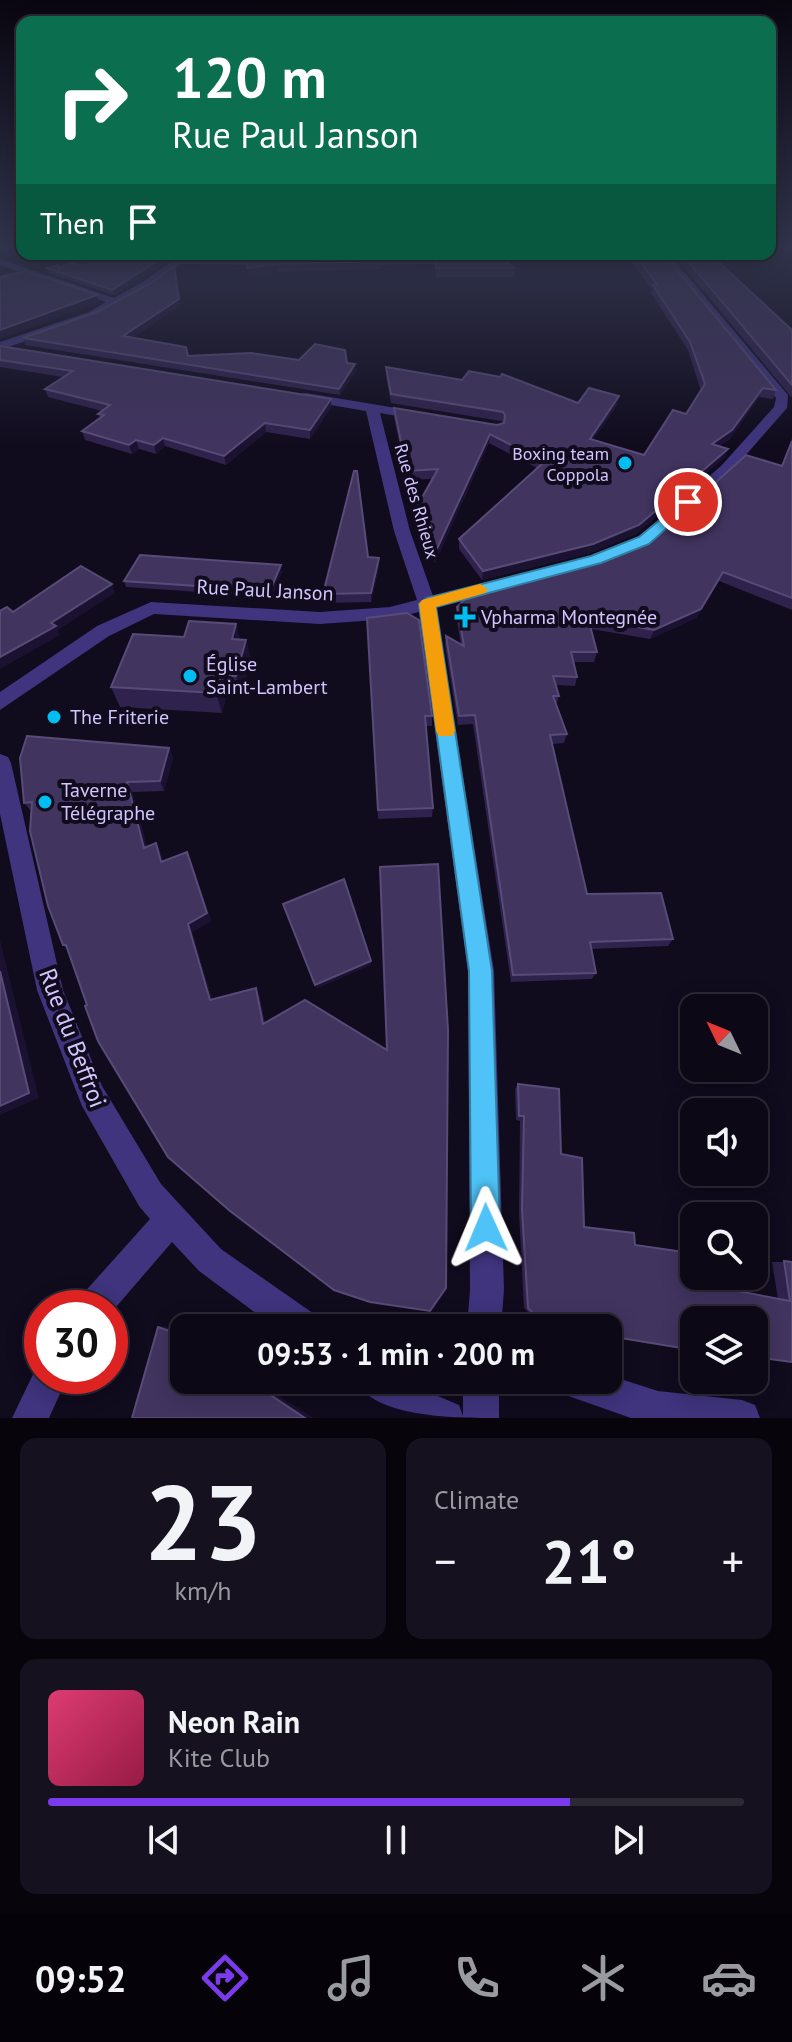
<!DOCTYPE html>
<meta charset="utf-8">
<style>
:root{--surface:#0c0816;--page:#15111f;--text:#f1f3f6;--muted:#9a9aa1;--line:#2c2935;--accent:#7c3aed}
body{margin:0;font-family:"PT Sans",sans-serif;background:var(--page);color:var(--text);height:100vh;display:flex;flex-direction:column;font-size:30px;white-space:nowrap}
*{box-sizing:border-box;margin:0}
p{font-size:26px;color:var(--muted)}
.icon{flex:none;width:44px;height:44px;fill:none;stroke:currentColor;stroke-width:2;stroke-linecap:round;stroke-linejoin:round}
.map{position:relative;height:1418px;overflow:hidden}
.details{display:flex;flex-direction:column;gap:20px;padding:20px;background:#07040c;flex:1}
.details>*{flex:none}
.top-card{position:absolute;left:16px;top:16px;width:760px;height:244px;border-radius:16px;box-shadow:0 4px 20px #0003,0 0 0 2px var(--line);background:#0b6e4f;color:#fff;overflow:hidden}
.needle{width:52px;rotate:313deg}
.fabs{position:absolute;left:680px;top:994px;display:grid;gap:16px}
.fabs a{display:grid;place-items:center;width:88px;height:88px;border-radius:16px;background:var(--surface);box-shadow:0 4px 20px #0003,0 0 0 2px var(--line);font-size:40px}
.speed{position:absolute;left:24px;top:1290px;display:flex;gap:16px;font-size:40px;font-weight:700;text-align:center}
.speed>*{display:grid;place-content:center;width:104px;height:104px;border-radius:50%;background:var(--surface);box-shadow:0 4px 20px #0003,0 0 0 2px var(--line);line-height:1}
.speed .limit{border:12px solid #d22;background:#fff;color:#111}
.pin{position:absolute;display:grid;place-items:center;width:68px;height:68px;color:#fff;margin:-34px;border:4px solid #fff;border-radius:50%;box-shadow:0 2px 8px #0007}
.me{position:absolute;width:88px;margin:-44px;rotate:359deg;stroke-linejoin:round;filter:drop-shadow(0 0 6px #0008)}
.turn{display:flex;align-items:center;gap:28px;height:168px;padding:0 24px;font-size:36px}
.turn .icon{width:104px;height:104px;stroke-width:2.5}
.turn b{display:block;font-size:56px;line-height:68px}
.then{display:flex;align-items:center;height:76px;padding:0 24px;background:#0003;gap:16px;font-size:30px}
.big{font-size:60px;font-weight:700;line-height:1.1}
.details .widget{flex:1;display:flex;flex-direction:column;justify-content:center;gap:12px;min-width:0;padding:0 28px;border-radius:16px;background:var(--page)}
.details .dial{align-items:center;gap:0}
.dial b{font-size:104px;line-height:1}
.song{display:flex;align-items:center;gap:24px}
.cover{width:96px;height:96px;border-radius:12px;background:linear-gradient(135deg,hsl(340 70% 55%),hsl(340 70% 35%))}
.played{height:8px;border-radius:4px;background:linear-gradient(90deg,var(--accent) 75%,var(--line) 75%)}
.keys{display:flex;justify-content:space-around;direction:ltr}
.heat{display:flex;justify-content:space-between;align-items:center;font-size:44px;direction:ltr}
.details .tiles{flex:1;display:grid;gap:20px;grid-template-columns:1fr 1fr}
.widget:last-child{grid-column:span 2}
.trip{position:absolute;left:170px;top:1314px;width:452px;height:80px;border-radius:16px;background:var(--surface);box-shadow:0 4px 20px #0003,0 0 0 2px var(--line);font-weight:700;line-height:80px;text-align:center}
.tabs{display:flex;height:128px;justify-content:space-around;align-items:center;background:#050309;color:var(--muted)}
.tabs .icon{width:56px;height:56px}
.tabs .on{color:var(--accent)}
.tabs b{font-size:36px;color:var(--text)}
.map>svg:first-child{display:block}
</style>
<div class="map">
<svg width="792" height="1418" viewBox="0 0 792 1418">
<rect width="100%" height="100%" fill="#100b1d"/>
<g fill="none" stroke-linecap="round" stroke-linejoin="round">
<g fill="#3f347d" fill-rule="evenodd">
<polygon points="182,254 193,254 189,258 275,259 280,262 275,265 181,264 151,286 97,316 0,350 0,342 89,312 106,302 0,265 0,259 114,298 143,282"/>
<polygon points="659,254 669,254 788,395 787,408 731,472 650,545 602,564 436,607 494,971 504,1290 501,1328 467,1328 470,1290 468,971 419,612 390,619 320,624 154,614 109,636 0,710 0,692 97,626 151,602 320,612 390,607 417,600 394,531 366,411 301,400 301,394 306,393 420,412 427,416 420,420 380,413 410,531 433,596 591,556 638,537 721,466 774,407 776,398"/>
<polygon points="0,754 8,757 11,763 63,990 102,1086 161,1184 221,1249 317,1316 322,1328 276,1328 199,1271 172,1242 110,1314 110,1308 76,1308 81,1296 150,1219 139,1206 82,1106 37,990 0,814"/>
<polygon points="42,1362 42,1376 68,1376 49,1418 12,1418 38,1364"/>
<polygon points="608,1375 658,1391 742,1400 755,1405 760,1418 631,1418 557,1392 551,1380 608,1380"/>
<path d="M 354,1380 L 400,1380 L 459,1405 L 463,1416 L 463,1380 L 499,1380 L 499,1418 C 453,1418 376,1418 354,1380 Z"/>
</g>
</g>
<g fill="#2f224c">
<polygon points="216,254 318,254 282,256 216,255"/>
<polygon points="494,254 515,268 514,277 436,277 435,264 380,265 380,269 278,272 248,276 281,260"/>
<polygon points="626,254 664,254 776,390 773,399 759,397 729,440 719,446 728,449 724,458 636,534 590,553 482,580 459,549 459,539 537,468 489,443 435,563 419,535 414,519 415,510 432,479 407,480 394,417 394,408 497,425 503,423 501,421 391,403 386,376 386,367 578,403 617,405 593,440 644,455 686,414 701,391 688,350 651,293 652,290"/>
<polygon points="673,254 710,254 792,330 792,398"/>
<polygon points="173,257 114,295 49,273 47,268 58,265 59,268"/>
<polygon points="151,283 181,305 132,338 188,356 347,363 356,371 340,395 25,345 23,338 97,312"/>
<polygon points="0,346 331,407 310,439 266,432 226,465 165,446 156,454 139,449 132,454 85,440 82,431 100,418 98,414 102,411 48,397 45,389 63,377 0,367"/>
<polygon points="792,438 792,610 719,581 696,618 650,639 591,629 597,652 594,662 573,662 577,677 575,686 556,685 559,696 556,705 567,734 564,743 552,744 587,894 673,939 668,946 591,949 596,973 592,979 511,982 473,724 458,725 445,645 446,636 461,645 456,616 457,607 494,591 494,586 605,557 654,538 782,466"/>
<polygon points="379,558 379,566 371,602 324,603 323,594"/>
<polygon points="282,571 271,597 126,587 124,581"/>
<polygon points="367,618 432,716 432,726 426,726 433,808 432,817 378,819"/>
<polygon points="236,624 240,640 246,640 251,660 241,696 226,696 222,713 120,707 111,687 184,637"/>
<polygon points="169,748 173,758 164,791 132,792 147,847 156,843 161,853 163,861 187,852 191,861 211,921 192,932 212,1000 259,995 265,1023 446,1288 87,1005 68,950 63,945 32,812 24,803"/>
<polygon points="518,1084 561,1154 584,1227 635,1245 685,1272 701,1284 778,1299 772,1262 792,1262 792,1362 608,1328 544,1328 524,1308 519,1212 520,1121 516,1120 515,1089"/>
</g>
<g fill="#1b1231">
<polygon points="168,254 173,254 173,257 114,295 112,290"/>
<polygon points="278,264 278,272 248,276 247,268"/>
<polygon points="174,266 181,305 125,343 123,336"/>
<polygon points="97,295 99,303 0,339 0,330"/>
<polygon points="355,364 356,371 340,395 339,389"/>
<polygon points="763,388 759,397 729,440 708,453 712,444"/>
<polygon points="619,396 617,405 587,449 590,439"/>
<polygon points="331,399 331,407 310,439 310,430"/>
<polygon points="265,423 266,432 226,465 224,456"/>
<polygon points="490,434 489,443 435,563 435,553"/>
<polygon points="163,438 165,446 156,454 154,445"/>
<polygon points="136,440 139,449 132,454 129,445"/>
<polygon points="728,449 724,458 636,534 590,553 482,580 483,571"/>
<polygon points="379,558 379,566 371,602 371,593"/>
<polygon points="281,565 282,571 271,597 270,591"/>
<polygon points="723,572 696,618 650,639 654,630"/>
<polygon points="112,584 115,593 58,630 60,635 0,669 0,657"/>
<polygon points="236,624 241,644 232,639"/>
<polygon points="246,640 251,660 241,696 236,676"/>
<polygon points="221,676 226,696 222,713 216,693"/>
<polygon points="169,748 173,758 164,791 160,781"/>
<polygon points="127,782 132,792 150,857 144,848"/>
<polygon points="156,843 161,853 166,871 161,862"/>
<polygon points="187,852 191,861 211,921 192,932 214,1007 210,1000 188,924"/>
<polygon points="0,940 39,1098 0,1115"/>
<polygon points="371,961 371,965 316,989 315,985"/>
<polygon points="256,988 259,995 266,1031 263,1024"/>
<polygon points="164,1326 184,1333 184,1336 158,1327"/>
<polygon points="267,1380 270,1380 269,1390 314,1418 305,1418 266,1392"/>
</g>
<g fill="#41345f" stroke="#584b78" stroke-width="2">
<polygon points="110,254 168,254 112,290 47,268 58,265 59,268 72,263 84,266"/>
<polygon points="332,254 494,254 515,268 436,268 435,256 380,257 380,261 278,264 247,268 247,260 281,260"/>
<polygon points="634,254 664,254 776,390 763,388 732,430 712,444 728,449 639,525 593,544 483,571 459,539 544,462 490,434 435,553 419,526 415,510 438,469 407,471 394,408 497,425 504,423 505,415 503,412 391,394 386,367 462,380 469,371 500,377 502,374 578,403 589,388 619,396 590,439 644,455 673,410 686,414 705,384 690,342 653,285 657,284"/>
<polygon points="682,254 710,254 792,330 792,385"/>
<polygon points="174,266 179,299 123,336 186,347 188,356 251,353 299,360 315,344 345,350 347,363 355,364 339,389 23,338 97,312 151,283"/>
<polygon points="26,271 97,295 0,330 0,277"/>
<polygon points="0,346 331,399 310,430 265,423 224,456 163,438 154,445 136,440 129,445 82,431 104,415 98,414 110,405 45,389 73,371 0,360"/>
<polygon points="792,441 792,598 723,572 701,609 654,630 588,618 597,652 571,652 577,677 553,676 559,696 553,696 567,734 550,735 587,894 661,893 673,939 590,942 596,973 513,975 475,715 459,716 446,636 464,646 457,607 464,600 498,590 494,586 605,557 654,538 746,455 782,466"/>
<polygon points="354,471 357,471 368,557 379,558 371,593 323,594"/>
<polygon points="140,555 281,565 270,591 124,581"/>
<polygon points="81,566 112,584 51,623 56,626 0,657 0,611 7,607 13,612"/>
<polygon points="407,613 419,620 432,716 425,716 433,808 378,810 367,618"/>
<polygon points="189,621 236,624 232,639 246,640 236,676 221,676 216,693 111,687 133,634 184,637"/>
<polygon points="27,736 169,748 160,781 127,782 144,848 156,843 161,862 187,852 207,913 188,924 210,1000 256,988 263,1024 305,1000 387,1050 380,867 438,864 448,1030 446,1288 430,1311 370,1302 334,1290 230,1211 168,1157 98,1041 85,1006 87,1005 66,945 63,945 48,906 30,831 32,802 24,803 20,758"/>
<polygon points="344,879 371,961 315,985 283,904"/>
<polygon points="0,971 29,1093 0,1106"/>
<polygon points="518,1084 559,1089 561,1154 582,1158 584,1227 634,1233 635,1245 683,1252 685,1272 694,1273 694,1276 699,1276 701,1284 790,1301 784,1261 792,1262 792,1362 754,1357 754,1320 694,1320 694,1350 608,1336 608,1328 548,1328 528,1308 522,1209 524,1116 519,1116"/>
<polygon points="158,1327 184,1336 184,1380 267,1380 266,1392 305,1418 132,1418"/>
</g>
<linearGradient id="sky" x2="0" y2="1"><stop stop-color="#090610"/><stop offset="0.55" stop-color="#31344c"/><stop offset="1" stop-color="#31344c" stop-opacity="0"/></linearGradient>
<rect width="792" height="447" fill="url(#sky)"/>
<polygon fill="#4fc3f7" stroke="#337fa1" stroke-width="2" points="688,497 695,502 693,505 649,544 601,563 436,607 492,971 500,1228 496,1238 486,1242 476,1238 471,1228 469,971 419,604 427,598 591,556 639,537"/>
<polygon fill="#f59e0b" points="480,584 488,589 485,593 436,607 455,731 452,736 439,736 436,731 419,604 422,600"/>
<g fill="#00bef1" stroke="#100b1d" stroke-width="3">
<circle cx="625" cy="463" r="8"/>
<path d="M461 605h8v8h8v8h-8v8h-8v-8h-8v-8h8z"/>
<circle cx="190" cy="676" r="8"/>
<circle cx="54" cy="717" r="8"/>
<circle cx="45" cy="802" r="8"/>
</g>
<g text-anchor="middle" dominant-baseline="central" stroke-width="8" stroke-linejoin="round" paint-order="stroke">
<g font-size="18" fill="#d3c6ff" stroke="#100b1d" text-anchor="end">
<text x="609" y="453">Boxing team<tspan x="609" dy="21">Coppola</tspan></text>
</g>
<g font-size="18" fill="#d3c6ff" stroke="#100b1d">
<text transform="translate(417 501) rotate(74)">Rue des Rhieux</text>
</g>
<g font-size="20" fill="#d3c6ff" stroke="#100b1d">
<text transform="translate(265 590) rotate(3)">Rue Paul Janson</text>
</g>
<g font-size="20" fill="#d3c6ff" stroke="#100b1d" text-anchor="start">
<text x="481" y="617">Vpharma Montegnée</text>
<text x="206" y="664">Église<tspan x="206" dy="23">Saint-Lambert</tspan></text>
<text x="70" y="717">The Friterie</text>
<text x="61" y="790">Taverne<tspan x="61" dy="23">Télégraphe</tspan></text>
</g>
<g font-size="24" fill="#d3c6ff" stroke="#100b1d">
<text transform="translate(73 1038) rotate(69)">Rue du Beffroi</text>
</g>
</g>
</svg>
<div class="fabs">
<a><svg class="needle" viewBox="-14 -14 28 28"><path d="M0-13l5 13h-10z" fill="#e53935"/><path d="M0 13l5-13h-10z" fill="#9a9aa1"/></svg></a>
<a><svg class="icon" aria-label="sound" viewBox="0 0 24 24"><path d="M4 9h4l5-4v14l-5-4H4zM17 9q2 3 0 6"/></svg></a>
<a><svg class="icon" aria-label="search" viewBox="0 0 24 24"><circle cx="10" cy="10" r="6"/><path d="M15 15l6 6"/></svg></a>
<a><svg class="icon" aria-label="layers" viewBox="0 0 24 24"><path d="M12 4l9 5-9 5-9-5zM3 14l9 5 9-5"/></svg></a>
</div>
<div class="speed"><div class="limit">30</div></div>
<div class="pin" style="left:688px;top:502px;background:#d93025"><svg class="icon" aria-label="arrive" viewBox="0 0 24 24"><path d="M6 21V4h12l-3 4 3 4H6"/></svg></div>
<svg class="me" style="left:486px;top:1228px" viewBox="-20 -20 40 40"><path d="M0-17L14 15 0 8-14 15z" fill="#4fc3f7" stroke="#fff" stroke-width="4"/></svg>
<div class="trip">09:53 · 1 min · 200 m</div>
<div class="top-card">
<div class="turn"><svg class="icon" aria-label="right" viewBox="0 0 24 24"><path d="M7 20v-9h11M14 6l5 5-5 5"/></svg><div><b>120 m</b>Rue Paul Janson</div></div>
<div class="then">Then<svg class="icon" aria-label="arrive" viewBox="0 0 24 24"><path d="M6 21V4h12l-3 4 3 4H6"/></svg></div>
</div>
</div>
<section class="details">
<div class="tiles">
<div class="widget dial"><b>23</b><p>km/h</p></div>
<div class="widget"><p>Climate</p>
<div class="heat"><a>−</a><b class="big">21°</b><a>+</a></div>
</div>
<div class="widget">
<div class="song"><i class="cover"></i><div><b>Neon Rain</b><p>Kite Club</p></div></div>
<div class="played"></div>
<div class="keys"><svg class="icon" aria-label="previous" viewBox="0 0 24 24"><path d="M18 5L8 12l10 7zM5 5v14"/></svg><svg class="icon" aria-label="pause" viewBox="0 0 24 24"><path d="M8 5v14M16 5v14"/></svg><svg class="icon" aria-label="next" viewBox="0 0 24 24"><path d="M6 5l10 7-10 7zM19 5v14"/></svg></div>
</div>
</div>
</section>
<nav class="tabs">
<b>09:52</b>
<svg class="icon on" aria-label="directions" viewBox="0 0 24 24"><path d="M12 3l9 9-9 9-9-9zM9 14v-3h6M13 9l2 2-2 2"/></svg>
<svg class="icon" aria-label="music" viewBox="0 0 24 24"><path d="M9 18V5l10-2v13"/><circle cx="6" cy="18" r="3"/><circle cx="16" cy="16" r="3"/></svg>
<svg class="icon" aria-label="phone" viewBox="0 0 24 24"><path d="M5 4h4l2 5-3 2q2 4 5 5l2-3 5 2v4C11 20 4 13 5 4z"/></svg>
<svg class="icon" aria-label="climate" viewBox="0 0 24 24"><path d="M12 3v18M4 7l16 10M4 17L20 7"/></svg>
<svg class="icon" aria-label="car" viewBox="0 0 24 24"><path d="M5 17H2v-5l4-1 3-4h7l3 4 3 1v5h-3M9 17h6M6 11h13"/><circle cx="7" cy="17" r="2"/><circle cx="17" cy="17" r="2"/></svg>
</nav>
